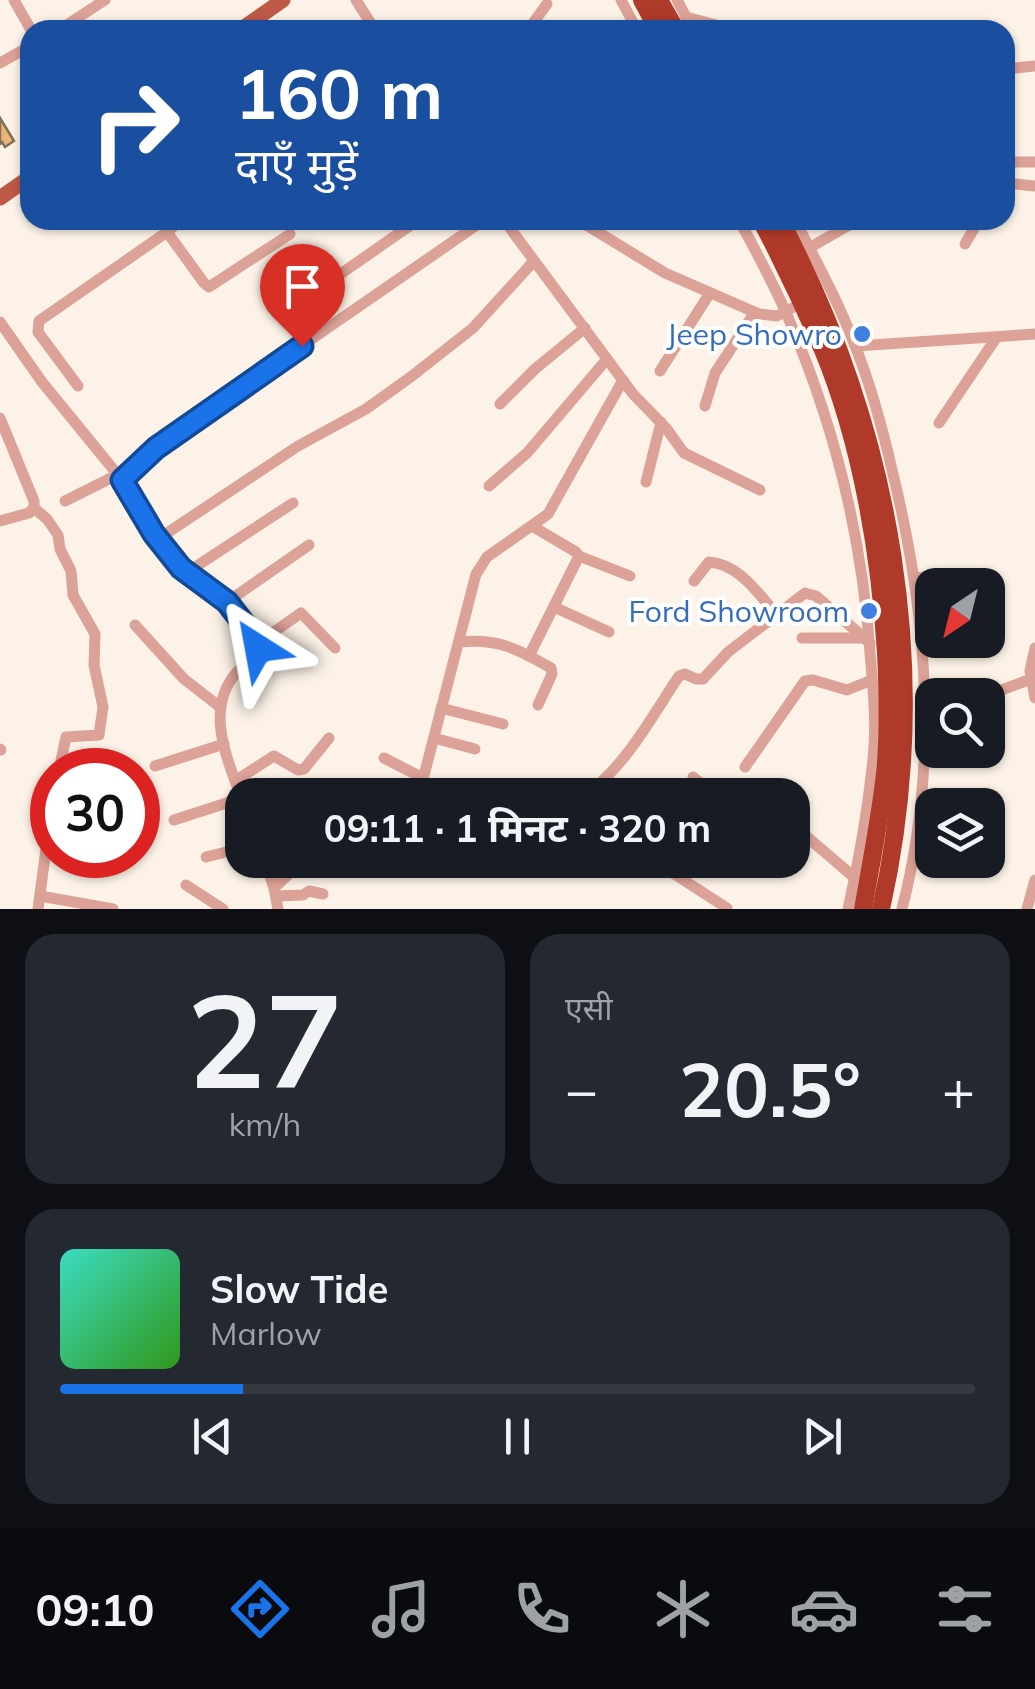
<!DOCTYPE html>
<html lang="hi">
<meta charset="utf-8">
<style>
:root{--surface:#171b24;--page:#242831;--text:#f1f3f6;--muted:#9ea1a6;--line:#363941;--accent:#1a73e8}
body{margin:0;font-family:Mulish,"Noto Sans Devanagari",sans-serif;background:var(--page);color:var(--text);height:100vh;display:flex;flex-direction:column;font-size:38px;white-space:nowrap}
*{box-sizing:border-box;margin:0}
p{font-size:32px;color:var(--muted)}
.icon{flex:none;width:55px;height:55px;fill:none;stroke:currentColor;stroke-width:2;stroke-linecap:round;stroke-linejoin:round}
.map{position:relative;height:909px;overflow:hidden}
.drawer{display:flex;flex-direction:column;gap:25px;padding:25px;background:#0d0f14;flex:1}
.drawer>*{flex:none}
.hud{position:absolute;left:20px;top:20px;width:995px;height:210px;border-radius:30px;box-shadow:0 2px 8px #0004;background:#1a4fa0;color:#fff;overflow:hidden}
.needle{width:65px;rotate:215deg}
.fabs{position:absolute;left:915px;top:568px;display:grid;gap:20px}
.fabs a{display:grid;place-items:center;width:90px;height:90px;border-radius:20px;background:var(--surface);box-shadow:0 2px 8px #0004;font-size:50px}
.speed{position:absolute;left:30px;top:748px;display:flex;gap:20px;font-size:50px;font-weight:700;text-align:center}
.speed>*{display:grid;place-content:center;width:130px;height:130px;border-radius:50%;background:var(--surface);box-shadow:0 2px 8px #0004;line-height:1}
.speed .limit{border:15px solid #d22;background:#fff;color:#111}
.pin{position:absolute;display:grid;place-items:center;width:85px;height:85px;color:#fff;margin:-102px -42px;border-radius:50% 50% 50% 0;rotate:-45deg;box-shadow:0 0 10px #0007}
.pin .icon{rotate:45deg}
.me{position:absolute;width:110px;margin:-55px;rotate:326deg;stroke-linejoin:round;filter:drop-shadow(0 0 8px #0008)}
.turn{display:flex;align-items:center;gap:35px;height:210px;padding:0 50px;font-size:45px}
.turn .icon{width:130px;height:130px;stroke-width:2.5}
.turn b{display:block;font-size:70px;line-height:85px}
.big{font-size:75px;font-weight:700;line-height:1.1}
.drawer .widget{flex:1;display:flex;flex-direction:column;justify-content:center;gap:15px;min-width:0;padding:0 35px;border-radius:30px;background:var(--page)}
.drawer .dial{align-items:center;gap:0}
.dial b{font-size:130px;line-height:1}
.song{display:flex;align-items:center;gap:30px}
.cover{width:120px;height:120px;border-radius:15px;background:linear-gradient(135deg,hsl(170 70% 55%),hsl(110 70% 35%))}
.played{height:10px;border-radius:5px;background:linear-gradient(90deg,var(--accent) 20%,var(--line) 20%)}
.keys{display:flex;justify-content:space-around;direction:ltr}
.heat{display:flex;justify-content:space-between;align-items:center;font-size:55px;direction:ltr}
.drawer .tiles{flex:1;display:grid;gap:25px;grid-template-columns:1fr 1fr}
.widget:last-child{grid-column:span 2}
.trip{position:absolute;left:225px;top:778px;width:585px;height:100px;border-radius:30px;background:var(--surface);box-shadow:0 2px 8px #0004;font-weight:700;line-height:100px;text-align:center}
.menu{display:flex;height:160px;justify-content:space-around;align-items:center;background:#090b0e;color:var(--muted)}
.menu .icon{width:70px;height:70px}
.menu .active{color:var(--accent)}
.menu b{font-size:45px;color:var(--text)}
.map>svg:first-child{display:block}
</style>
<div class="map">
<svg width="1035" height="909" viewBox="0 0 1035 909">
<rect width="100%" height="100%" fill="#fcf2e7"/>
<polygon fill="#e8b579" stroke="#846f57" stroke-width="2.5" points="0,118 14,141 5,147 2,142 0,144"/>
<g fill="none" stroke-linecap="round" stroke-linejoin="round">
<g stroke="#dca297" stroke-width="11">
<polyline points="14,0 31,30"/>
<polyline points="356,0 375,30"/>
<polyline points="621,0 637,30"/>
<polyline points="677,0 693,30"/>
<polyline points="686,17 735,30"/>
<polyline points="59,30 105,0"/>
<polyline points="528,30 547,4"/>
<polyline points="0,63 30,46"/>
<polyline points="1005,69 1035,66"/>
<polyline points="1005,162 1035,162"/>
<polyline points="1005,183 1035,186"/>
<polyline points="504,220 633,394 666,428 684,453 760,490"/>
<polyline points="578,220 665,273 759,314 777,316 792,308"/>
<path d="M 739,220 C 756,251 773,283 787,315 C 834,423 862,535 870,653 C 873,688 877,724 873,759 C 868,809 859,860 848,909"/>
<path d="M 795,220 C 816,261 838,301 854,343 C 871,385 883,430 893,474 C 928,617 939,766 902,909"/>
<polyline points="167,232 204,283 209,287 290,234"/>
<polyline points="965,244 979,220"/>
<polyline points="809,248 858,220"/>
<polyline points="329,282 418,220"/>
<path d="M 0,322 L 42,382 L 122,480 L 164,548 L 186,573 L 227,602 L 258,643 C 257,658 246,662 236,673 C 204,711 228,760 242,800"/>
<polyline points="856,346 1035,334"/>
<polyline points="660,371 710,293"/>
<polyline points="78,386 38,332 39,321 167,232 175,225 173,220"/>
<polyline points="500,404 535,369 585,328"/>
<polyline points="705,406 715,373 755,312"/>
<polyline points="0,418 34,501 34,508 29,513 0,521"/>
<polyline points="939,423 996,338"/>
<polyline points="122,480 156,448 180,430 484,220"/>
<polyline points="646,482 661,422"/>
<polyline points="489,486 527,453 607,359"/>
<polyline points="65,501 117,475"/>
<polyline points="34,508 47,519 58,535 60,549 71,571 73,595 95,634 94,665 103,707 99,735 66,737 59,770"/>
<polyline points="158,539 298,446 366,409 412,376 473,328 534,261"/>
<polyline points="579,556 630,576"/>
<polyline points="186,573 293,503"/>
<polyline points="915,577 978,585"/>
<path d="M 694,581 L 709,562 C 739,564 758,593 776,614"/>
<polyline points="227,602 309,545"/>
<polyline points="554,607 609,632"/>
<polyline points="135,625 184,679 220,707"/>
<polyline points="802,638 863,638"/>
<path d="M 459,642 C 498,638 518,649 551,668 L 552,674 L 538,705"/>
<polyline points="258,643 301,613 335,648"/>
<polyline points="1035,648 1030,671 1035,698"/>
<polyline points="529,656 579,556 576,552 532,526"/>
<polyline points="988,695 1031,679"/>
<polyline points="441,708 503,724"/>
<polyline points="434,738 475,749"/>
<polyline points="0,749 1,750"/>
<polyline points="384,758 423,778"/>
<polyline points="155,766 224,744"/>
<polyline points="745,767 805,681 813,680 847,690 872,680"/>
<polyline points="693,777 716,795"/>
<polyline points="235,781 274,756 298,770 304,769 329,738"/>
<polyline points="420,790 439,795"/>
<polyline points="419,795 476,574 487,557 548,514 623,380"/>
<path d="M 586,795 C 627,764 651,718 679,676 L 685,674 L 696,679 L 703,679 L 728,652 L 805,593 L 816,596 L 870,643"/>
<polyline points="174,820 242,798"/>
<polyline points="792,824 855,878"/>
<polyline points="206,857 242,848"/>
<polyline points="264,860 274,888 278,909"/>
<polyline points="686,860 668,870 727,908"/>
<polyline points="186,885 223,909"/>
<polyline points="274,888 304,860"/>
<polyline points="40,896 113,909"/>
<polyline points="276,896 303,895 309,891 323,894"/>
<polyline points="38,909 52,804"/>
<polyline points="1027,909 1035,880"/>
</g>
<g stroke="#be5948" stroke-width="15">
<polyline points="240,30 283,0"/>
<polyline points="0,198 30,177"/>
</g>
<g stroke="#b03a29" stroke-width="18">
<polyline points="642,0 658,30"/>
<polyline points="659,0 676,30"/>
<path d="M 761,220 C 783,262 804,306 823,350 C 861,442 880,553 886,653 C 888,693 889,734 885,774 C 880,819 871,864 863,909"/>
<path d="M 780,220 C 892,432 934,673 881,909"/>
</g>
</g>
<g fill="none" stroke-linecap="round" stroke-linejoin="round">
<defs>
<polyline id="route" points="258,648 258,642 227,602 181,568 154,534 122,480 156,448 302,346"/>
</defs>
<use href="#route" stroke="#114b97" stroke-width="25"/>
<use href="#route" stroke="#1a73e8" stroke-width="18"/>
</g>
<g fill="#3f7fe0" stroke="#fff" stroke-width="4">
<circle cx="862" cy="334" r="10"/>
<circle cx="869" cy="611" r="10"/>
</g>
<g text-anchor="middle" dominant-baseline="central" stroke-width="8" stroke-linejoin="round" paint-order="stroke">
<g font-size="30" fill="#366cbe" stroke="#fff" text-anchor="end">
<text x="842" y="334">Jeep Showro</text>
<text x="849" y="611">Ford Showroom</text>
</g>
</g>
</svg>
<div class="fabs">
<a><svg class="needle" viewBox="-14 -14 28 28"><path d="M0-13l5 13h-10z" fill="#e53935"/><path d="M0 13l5-13h-10z" fill="#9ea1a6"/></svg></a>
<a><svg class="icon" aria-label="search" viewBox="0 0 24 24"><circle cx="10" cy="10" r="6"/><path d="M15 15l6 6"/></svg></a>
<a><svg class="icon" aria-label="layers" viewBox="0 0 24 24"><path d="M12 4l9 5-9 5-9-5zM3 14l9 5 9-5"/></svg></a>
</div>
<div class="speed"><div class="limit">30</div></div>
<div class="pin" style="left:302px;top:346px;background:#d93025"><svg class="icon" aria-label="arrive" viewBox="0 0 24 24"><path d="M6 21V4h12l-3 4 3 4H6"/></svg></div>
<svg class="me" style="left:258px;top:648px" viewBox="-20 -20 40 40"><path d="M0-17L14 15 0 8-14 15z" fill="#1a73e8" stroke="#fff" stroke-width="4"/></svg>
<div class="trip">09:11 · 1 मिनट · 320 m</div>
<div class="hud">
<div class="turn"><svg class="icon" aria-label="right" viewBox="0 0 24 24"><path d="M7 20v-9h11M14 6l5 5-5 5"/></svg><div><b>160 m</b>दाएँ मुड़ें</div></div>
</div>
</div>
<section class="drawer">
<div class="tiles">
<div class="widget dial"><b>27</b><p>km/h</p></div>
<div class="widget"><p>एसी</p>
<div class="heat"><a>−</a><b class="big">20.5°</b><a>+</a></div>
</div>
<div class="widget">
<div class="song"><i class="cover"></i><div><b>Slow Tide</b><p>Marlow</p></div></div>
<div class="played"></div>
<div class="keys"><svg class="icon" aria-label="previous" viewBox="0 0 24 24"><path d="M18 5L8 12l10 7zM5 5v14"/></svg><svg class="icon" aria-label="pause" viewBox="0 0 24 24"><path d="M8 5v14M16 5v14"/></svg><svg class="icon" aria-label="next" viewBox="0 0 24 24"><path d="M6 5l10 7-10 7zM19 5v14"/></svg></div>
</div>
</div>
</section>
<nav class="menu">
<b>09:10</b>
<svg class="icon active" aria-label="directions" viewBox="0 0 24 24"><path d="M12 3l9 9-9 9-9-9zM9 14v-3h6M13 9l2 2-2 2"/></svg>
<svg class="icon" aria-label="music" viewBox="0 0 24 24"><path d="M9 18V5l10-2v13"/><circle cx="6" cy="18" r="3"/><circle cx="16" cy="16" r="3"/></svg>
<svg class="icon" aria-label="phone" viewBox="0 0 24 24"><path d="M5 4h4l2 5-3 2q2 4 5 5l2-3 5 2v4C11 20 4 13 5 4z"/></svg>
<svg class="icon" aria-label="climate" viewBox="0 0 24 24"><path d="M12 3v18M4 7l16 10M4 17L20 7"/></svg>
<svg class="icon" aria-label="car" viewBox="0 0 24 24"><path d="M5 17H2v-5l4-1 3-4h7l3 4 3 1v5h-3M9 17h6M6 11h13"/><circle cx="7" cy="17" r="2"/><circle cx="17" cy="17" r="2"/></svg>
<svg class="icon" aria-label="filters" viewBox="0 0 24 24"><path d="M4 7h16M4 17h16"/><circle cx="9" cy="7" r="2"/><circle cx="15" cy="17" r="2"/></svg>
</nav>
